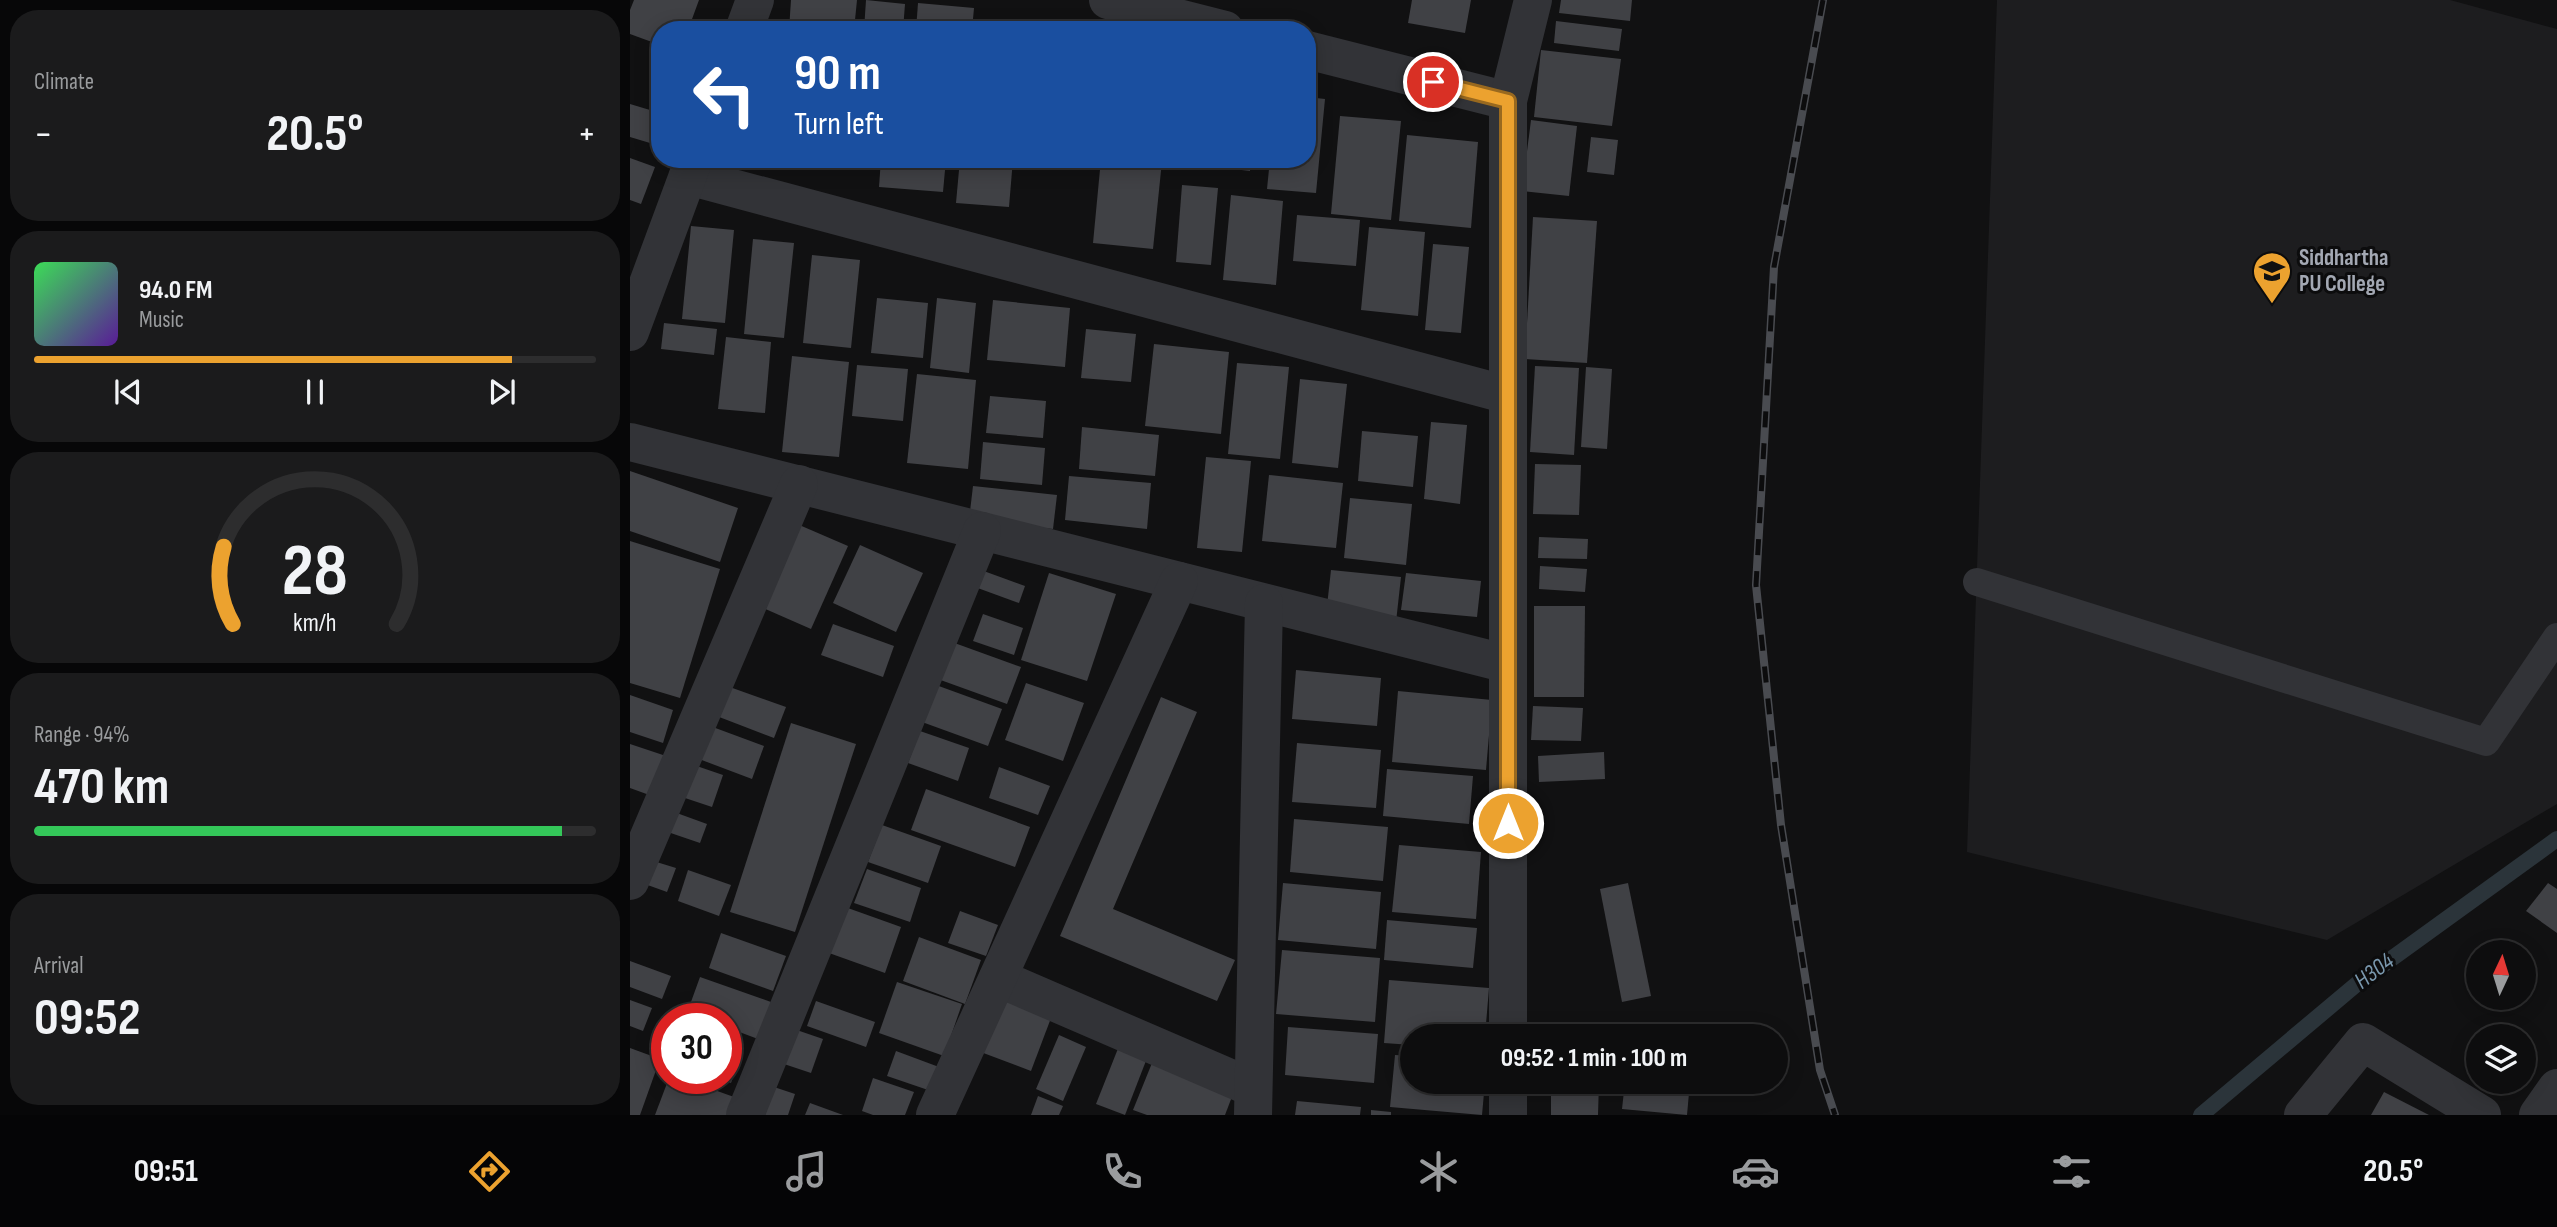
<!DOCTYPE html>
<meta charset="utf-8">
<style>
:root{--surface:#0d0d0e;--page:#1b1b1c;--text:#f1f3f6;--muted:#9a9c9e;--line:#2d2d2e;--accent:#eca22f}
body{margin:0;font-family:"Sofia Sans Condensed",sans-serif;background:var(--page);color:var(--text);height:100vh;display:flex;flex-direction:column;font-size:26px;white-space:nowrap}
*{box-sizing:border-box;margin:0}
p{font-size:23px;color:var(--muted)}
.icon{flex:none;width:38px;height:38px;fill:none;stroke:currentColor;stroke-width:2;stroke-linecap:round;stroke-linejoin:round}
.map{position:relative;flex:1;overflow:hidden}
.panel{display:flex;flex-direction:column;gap:10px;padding:10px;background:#070708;width:630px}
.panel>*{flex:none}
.banner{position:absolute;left:21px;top:21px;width:665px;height:147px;border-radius:28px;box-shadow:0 4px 18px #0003,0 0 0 2px var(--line);background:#1a4fa0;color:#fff;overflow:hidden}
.needle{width:46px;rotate:4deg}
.buttons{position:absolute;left:1836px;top:940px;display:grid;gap:14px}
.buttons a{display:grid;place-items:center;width:70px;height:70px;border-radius:50%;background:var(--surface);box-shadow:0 4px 18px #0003,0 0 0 2px var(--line);font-size:35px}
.speed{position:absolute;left:21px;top:1003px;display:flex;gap:14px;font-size:35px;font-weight:700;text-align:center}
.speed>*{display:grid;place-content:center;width:91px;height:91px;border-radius:50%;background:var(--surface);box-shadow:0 4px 18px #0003,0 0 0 2px var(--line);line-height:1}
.speed .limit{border:10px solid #d22;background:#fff;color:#111}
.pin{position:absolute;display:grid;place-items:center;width:60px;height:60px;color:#fff;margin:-30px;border:4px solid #fff;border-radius:50%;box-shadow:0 2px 7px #0007}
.me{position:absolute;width:77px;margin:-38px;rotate:0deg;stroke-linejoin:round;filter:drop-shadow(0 0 5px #0008)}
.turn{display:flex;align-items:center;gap:24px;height:147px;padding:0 28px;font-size:32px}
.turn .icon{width:91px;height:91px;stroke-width:2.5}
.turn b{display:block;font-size:49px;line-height:60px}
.big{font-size:52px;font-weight:700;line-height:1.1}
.panel .tile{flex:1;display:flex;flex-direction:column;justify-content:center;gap:10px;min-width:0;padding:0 24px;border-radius:28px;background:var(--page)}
.panel .dial{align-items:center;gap:0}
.dial svg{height:182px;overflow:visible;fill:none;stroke:var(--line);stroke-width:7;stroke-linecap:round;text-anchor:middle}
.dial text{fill:var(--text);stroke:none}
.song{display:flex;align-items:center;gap:21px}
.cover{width:84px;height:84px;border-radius:10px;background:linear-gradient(135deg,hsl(130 70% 55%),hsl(270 70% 35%))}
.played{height:7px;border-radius:4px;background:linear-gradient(90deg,var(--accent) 85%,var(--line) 85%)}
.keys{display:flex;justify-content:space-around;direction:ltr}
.heat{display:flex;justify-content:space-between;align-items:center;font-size:38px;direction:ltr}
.charge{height:10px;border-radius:5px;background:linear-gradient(90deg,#34c759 94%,var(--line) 0)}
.trip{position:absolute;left:770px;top:1024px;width:388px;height:70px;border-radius:35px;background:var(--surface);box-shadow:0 4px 18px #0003,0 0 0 2px var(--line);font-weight:700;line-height:70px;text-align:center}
.dock{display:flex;height:112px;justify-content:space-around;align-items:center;background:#050506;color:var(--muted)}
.dock .icon{width:49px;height:49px}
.dock .on{color:var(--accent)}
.dock b{font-size:32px;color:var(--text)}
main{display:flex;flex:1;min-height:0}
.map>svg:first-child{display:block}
</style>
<main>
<section class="panel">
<div class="tile"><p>Climate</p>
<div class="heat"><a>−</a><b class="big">20.5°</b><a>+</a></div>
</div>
<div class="tile">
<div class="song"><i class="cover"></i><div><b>94.0 FM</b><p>Music</p></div></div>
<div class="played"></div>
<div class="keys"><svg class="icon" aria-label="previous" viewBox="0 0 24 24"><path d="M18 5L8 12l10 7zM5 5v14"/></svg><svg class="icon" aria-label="pause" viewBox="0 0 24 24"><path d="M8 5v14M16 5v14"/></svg><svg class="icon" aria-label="next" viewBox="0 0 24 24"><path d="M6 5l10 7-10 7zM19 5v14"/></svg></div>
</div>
<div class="tile dial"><svg viewBox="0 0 100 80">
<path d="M14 69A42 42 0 1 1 86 69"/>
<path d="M14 69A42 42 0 0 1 10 35" stroke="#eca22f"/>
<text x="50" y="56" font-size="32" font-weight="700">28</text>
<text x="50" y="72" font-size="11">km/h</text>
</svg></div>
<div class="tile"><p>Range · 94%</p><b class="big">470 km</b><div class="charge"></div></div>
<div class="tile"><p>Arrival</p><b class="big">09:52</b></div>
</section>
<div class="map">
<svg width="1927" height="1115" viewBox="0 0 1927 1115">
<rect width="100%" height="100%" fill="#111112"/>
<polygon fill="#1d1d1f" points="1367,0 1820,0 1927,29 1927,804 1697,940 1337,852"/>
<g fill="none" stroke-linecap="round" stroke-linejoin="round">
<polyline stroke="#2b343a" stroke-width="16" points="1571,1115 1728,983 1927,839"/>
</g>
<g fill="#404145">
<polygon points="4,0 69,0 58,30 30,30 30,45 0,34 0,10"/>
<polygon points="161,0 227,0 224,30 159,30"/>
<polygon points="236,0 275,4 273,30 234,30"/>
<polygon points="782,0 841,0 835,33 778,23"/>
<polygon points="931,0 1002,0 1000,21 929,13"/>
<polygon points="288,3 344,8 342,30 286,30"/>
<polygon points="926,21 992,29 989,51 924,43"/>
<polygon points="911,50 991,59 982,126 904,117"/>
<polygon points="677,97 695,99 686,193 637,189 640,159 677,159"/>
<polygon points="0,104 30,113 30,146 0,137"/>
<polygon points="710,116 771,121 761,220 701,214"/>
<polygon points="901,120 947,126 939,196 892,191"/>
<polygon points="777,135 848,142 841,228 769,221"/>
<polygon points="961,137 988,140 984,175 957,172"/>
<polygon points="0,158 25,167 11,204 0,200"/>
<polygon points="251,159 316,159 313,192 249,187"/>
<polygon points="330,159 383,159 379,207 326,203"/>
<polygon points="471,159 532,161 523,249 463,243"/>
<polygon points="569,159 621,159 620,171 568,165"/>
<polygon points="552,185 588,188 581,265 546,262"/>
<polygon points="601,195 653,201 646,285 593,280"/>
<polygon points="667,215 730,220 726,266 663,261"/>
<polygon points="903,217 967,221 957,363 895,359"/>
<polygon points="61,226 104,230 95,323 52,319"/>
<polygon points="739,227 795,232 788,316 731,310"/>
<polygon points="123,239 164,243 154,338 114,334"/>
<polygon points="803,244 839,247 831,333 795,330"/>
<polygon points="182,255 230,260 221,348 173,343"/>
<polygon points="247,298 298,303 293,358 241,353"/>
<polygon points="307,298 346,303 339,373 300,368"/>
<polygon points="363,300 440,308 435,367 357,360"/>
<polygon points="34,323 87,329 84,355 31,349"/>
<polygon points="456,329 506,334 501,382 451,378"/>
<polygon points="96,337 141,342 135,413 88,409"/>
<polygon points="524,344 599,352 591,434 515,426"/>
<polygon points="162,356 219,362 209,457 152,452"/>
<polygon points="607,363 659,367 650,459 598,454"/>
<polygon points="227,365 278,369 273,421 222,416"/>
<polygon points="905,366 949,368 944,455 900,452"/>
<polygon points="956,367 982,369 977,449 951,447"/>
<polygon points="287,374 346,380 338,469 277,463"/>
<polygon points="670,379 717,384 708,468 662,463"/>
<polygon points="360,396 416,401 413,438 356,433"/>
<polygon points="801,422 837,425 830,504 794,499"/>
<polygon points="452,427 529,435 525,476 449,469"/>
<polygon points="732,431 788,436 783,487 728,481"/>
<polygon points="353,442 415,448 412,485 350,479"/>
<polygon points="576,457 621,461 612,552 567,548"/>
<polygon points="905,464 951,465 949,515 903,514"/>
<polygon points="0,471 108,508 90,562 0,531"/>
<polygon points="639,475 713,483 706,548 632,541"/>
<polygon points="439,476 521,483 517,529 435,520"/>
<polygon points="343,486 427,495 423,529 339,520"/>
<polygon points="720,498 782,504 776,565 714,558"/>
<polygon points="167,524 218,546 181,629 131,607"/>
<polygon points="909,537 958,539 957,559 908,558"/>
<polygon points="0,541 90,569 50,698 0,683"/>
<polygon points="230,545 293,573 266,632 203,603"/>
<polygon points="340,566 395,586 389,603 334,583"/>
<polygon points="910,566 957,569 955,592 909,589"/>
<polygon points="701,570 771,577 766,622 696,615"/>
<polygon points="419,573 486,594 457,681 391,660"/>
<polygon points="776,573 851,581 847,617 771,610"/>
<polygon points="904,606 955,606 954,697 904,697"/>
<polygon points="353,614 393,628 384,655 343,641"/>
<polygon points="203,624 264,646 253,677 191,655"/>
<polygon points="319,641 391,667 377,704 305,678"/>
<polygon points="666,670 751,678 747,726 662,719"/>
<polygon points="396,683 454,703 433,761 375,740"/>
<polygon points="94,685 156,707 144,738 84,715"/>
<polygon points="306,685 372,709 358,746 292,722"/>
<polygon points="768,691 862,700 856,770 762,762"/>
<polygon points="0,695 43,710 33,743 0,732"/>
<polygon points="531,697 567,712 483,909 605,960 587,1001 430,936"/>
<polygon points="903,706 953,708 951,741 901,740"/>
<polygon points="161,723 226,744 165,932 100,912"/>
<polygon points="80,726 134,746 122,779 69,759"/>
<polygon points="290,731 339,748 328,781 278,763"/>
<polygon points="667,743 751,750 746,808 662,802"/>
<polygon points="0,744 36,756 22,796 0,788"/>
<polygon points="974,752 975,779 909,782 908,756"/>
<polygon points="55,762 93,775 82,807 43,794"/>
<polygon points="369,767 420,786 408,815 359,798"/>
<polygon points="757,769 843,776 839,824 753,816"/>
<polygon points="296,789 400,827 385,867 281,830"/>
<polygon points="33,808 77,824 70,843 26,828"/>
<polygon points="664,819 758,827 753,881 660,872"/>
<polygon points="252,825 311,846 298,883 238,862"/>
<polygon points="769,845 851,852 846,919 762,912"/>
<polygon points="20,860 46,868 37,892 12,883"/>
<polygon points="237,869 291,888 280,922 224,903"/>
<polygon points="58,870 101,885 89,916 48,901"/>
<polygon points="653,883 751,892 746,949 648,940"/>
<polygon points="998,883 1021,996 992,1002 970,889"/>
<polygon points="1918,883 1927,889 1927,933 1896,911"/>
<polygon points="215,907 271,927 255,973 199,953"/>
<polygon points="330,911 368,925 356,956 318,943"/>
<polygon points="757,920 847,928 843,968 754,960"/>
<polygon points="91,933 156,956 143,991 79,968"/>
<polygon points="289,937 351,960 335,1004 273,981"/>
<polygon points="652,950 750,958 745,1022 646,1014"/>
<polygon points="0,961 41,976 32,999 0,987"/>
<polygon points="70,977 141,1002 128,1039 96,1027 96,1018 73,1018 57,1013"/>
<polygon points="759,980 859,988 855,1036 782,1036 782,1045 754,1043"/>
<polygon points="267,982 332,1004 314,1056 249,1033"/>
<polygon points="368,998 421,1018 401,1071 348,1051"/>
<polygon points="0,1000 22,1008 13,1031 0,1026"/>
<polygon points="186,1001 245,1022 236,1047 177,1026"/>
<polygon points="158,1027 193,1039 181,1073 145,1061"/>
<polygon points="658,1027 748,1034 744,1083 655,1075"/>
<polygon points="429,1035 456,1047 433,1101 406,1089"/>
<polygon points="491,1041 519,1053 495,1115 466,1104"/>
<polygon points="96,1044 113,1050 101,1083 90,1078 96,1078"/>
<polygon points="0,1048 30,1059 10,1115 0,1115"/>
<polygon points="266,1051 309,1067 301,1091 257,1076"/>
<polygon points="765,1055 782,1056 782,1082 855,1082 852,1115 760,1107"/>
<polygon points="522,1063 603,1094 595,1115 517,1115 503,1110"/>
<polygon points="39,1078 51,1078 104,1097 97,1115 25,1115"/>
<polygon points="243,1078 284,1092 275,1115 243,1115 232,1111"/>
<polygon points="921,1082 969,1082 968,1115 921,1115"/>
<polygon points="995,1082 1060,1082 1057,1115 992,1109"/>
<polygon points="144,1087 165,1094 158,1115 135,1115"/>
<polygon points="1754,1092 1799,1115 1741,1115"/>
<polygon points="408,1096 433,1106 429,1115 401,1115"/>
<polygon points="667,1101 731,1107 730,1115 665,1115"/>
<polygon points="180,1103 213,1115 175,1115"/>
<polygon points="741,1110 761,1112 761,1115 741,1115"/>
</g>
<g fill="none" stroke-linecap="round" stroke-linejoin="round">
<polyline stroke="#323337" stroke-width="28" points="1347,582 1856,742 1927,637"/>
<g stroke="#323337" stroke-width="38">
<polyline points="478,0 595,30"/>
<polyline points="114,30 125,0"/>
<polyline points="677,50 878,101"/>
<polyline points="58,176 878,395"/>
<polyline points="0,332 64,159"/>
<polyline points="0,442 878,664"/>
<polyline points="0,881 169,484"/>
<polyline points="368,978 623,1088"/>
<polyline points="878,1036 878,101 903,0"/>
<polyline points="878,1082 878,1115"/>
<polyline points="115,1115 352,531"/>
<polyline points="305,1115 549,581"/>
<polyline points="623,1115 634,603"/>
<polyline points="1673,1115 1733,1042 1852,1115"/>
<polyline points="1908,1115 1927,1088"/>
</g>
<defs>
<polyline id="rail" points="1193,0 1144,267 1126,585 1151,825 1190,1070 1205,1115"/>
</defs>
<use href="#rail" stroke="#494b50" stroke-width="8"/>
<use href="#rail" stroke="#0c0c0d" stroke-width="5" stroke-dasharray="16" stroke-linecap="butt"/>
</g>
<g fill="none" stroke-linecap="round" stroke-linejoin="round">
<defs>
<polyline id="route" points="803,82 878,101 878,823"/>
</defs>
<use href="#route" stroke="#99691f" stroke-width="18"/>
<use href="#route" stroke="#eca22f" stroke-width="12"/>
</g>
<defs>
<symbol id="university-pin" viewBox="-11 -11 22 30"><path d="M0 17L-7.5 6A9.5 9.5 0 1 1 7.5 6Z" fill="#eca22f" stroke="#0c0c0d"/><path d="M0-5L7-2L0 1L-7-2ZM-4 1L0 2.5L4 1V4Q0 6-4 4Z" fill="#111"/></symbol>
</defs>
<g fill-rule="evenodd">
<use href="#university-pin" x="1620" y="249" width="44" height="60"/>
</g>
<g text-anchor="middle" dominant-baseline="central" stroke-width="6" stroke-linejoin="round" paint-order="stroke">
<g font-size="23" font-weight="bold" fill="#a3a8b3" stroke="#0c0c0d" text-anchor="start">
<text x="1669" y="258">Siddhartha<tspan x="1669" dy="26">PU College</tspan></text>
</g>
<g font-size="24" font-style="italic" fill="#7a98ae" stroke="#0c0c0d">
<text transform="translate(1744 971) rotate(-37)">H304</text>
</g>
</g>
</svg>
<div class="buttons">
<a><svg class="needle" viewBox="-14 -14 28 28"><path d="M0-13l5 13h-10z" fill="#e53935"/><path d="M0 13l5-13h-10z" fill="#9a9c9e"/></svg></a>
<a><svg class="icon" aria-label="layers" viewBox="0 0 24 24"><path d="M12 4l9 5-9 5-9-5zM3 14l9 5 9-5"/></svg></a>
</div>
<div class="speed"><div class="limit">30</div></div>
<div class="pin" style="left:803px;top:82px;background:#d93025"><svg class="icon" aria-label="arrive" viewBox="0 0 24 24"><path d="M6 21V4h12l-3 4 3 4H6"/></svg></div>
<svg class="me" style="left:878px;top:823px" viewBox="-20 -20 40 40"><circle r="17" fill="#eca22f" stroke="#fff" stroke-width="3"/><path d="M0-11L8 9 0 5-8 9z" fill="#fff"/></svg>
<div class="trip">09:52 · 1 min · 100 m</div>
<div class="banner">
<div class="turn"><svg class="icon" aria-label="left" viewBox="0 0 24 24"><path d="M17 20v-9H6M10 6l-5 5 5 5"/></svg><div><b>90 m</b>Turn left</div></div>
</div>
</div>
</main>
<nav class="dock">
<b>09:51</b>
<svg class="icon on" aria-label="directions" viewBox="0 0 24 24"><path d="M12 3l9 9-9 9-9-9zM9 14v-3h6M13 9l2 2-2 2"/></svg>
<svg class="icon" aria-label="music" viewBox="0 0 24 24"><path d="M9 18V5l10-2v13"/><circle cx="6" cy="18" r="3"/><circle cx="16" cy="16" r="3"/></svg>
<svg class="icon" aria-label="phone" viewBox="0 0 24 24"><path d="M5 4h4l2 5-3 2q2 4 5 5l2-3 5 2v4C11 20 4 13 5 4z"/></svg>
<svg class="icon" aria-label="climate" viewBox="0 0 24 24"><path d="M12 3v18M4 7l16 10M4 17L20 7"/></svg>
<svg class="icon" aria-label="car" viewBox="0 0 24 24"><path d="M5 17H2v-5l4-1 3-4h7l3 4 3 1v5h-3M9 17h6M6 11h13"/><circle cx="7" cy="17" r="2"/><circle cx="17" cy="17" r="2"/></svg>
<svg class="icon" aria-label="filters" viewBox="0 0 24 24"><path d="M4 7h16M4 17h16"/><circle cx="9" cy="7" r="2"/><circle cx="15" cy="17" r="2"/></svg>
<b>20.5°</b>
</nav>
